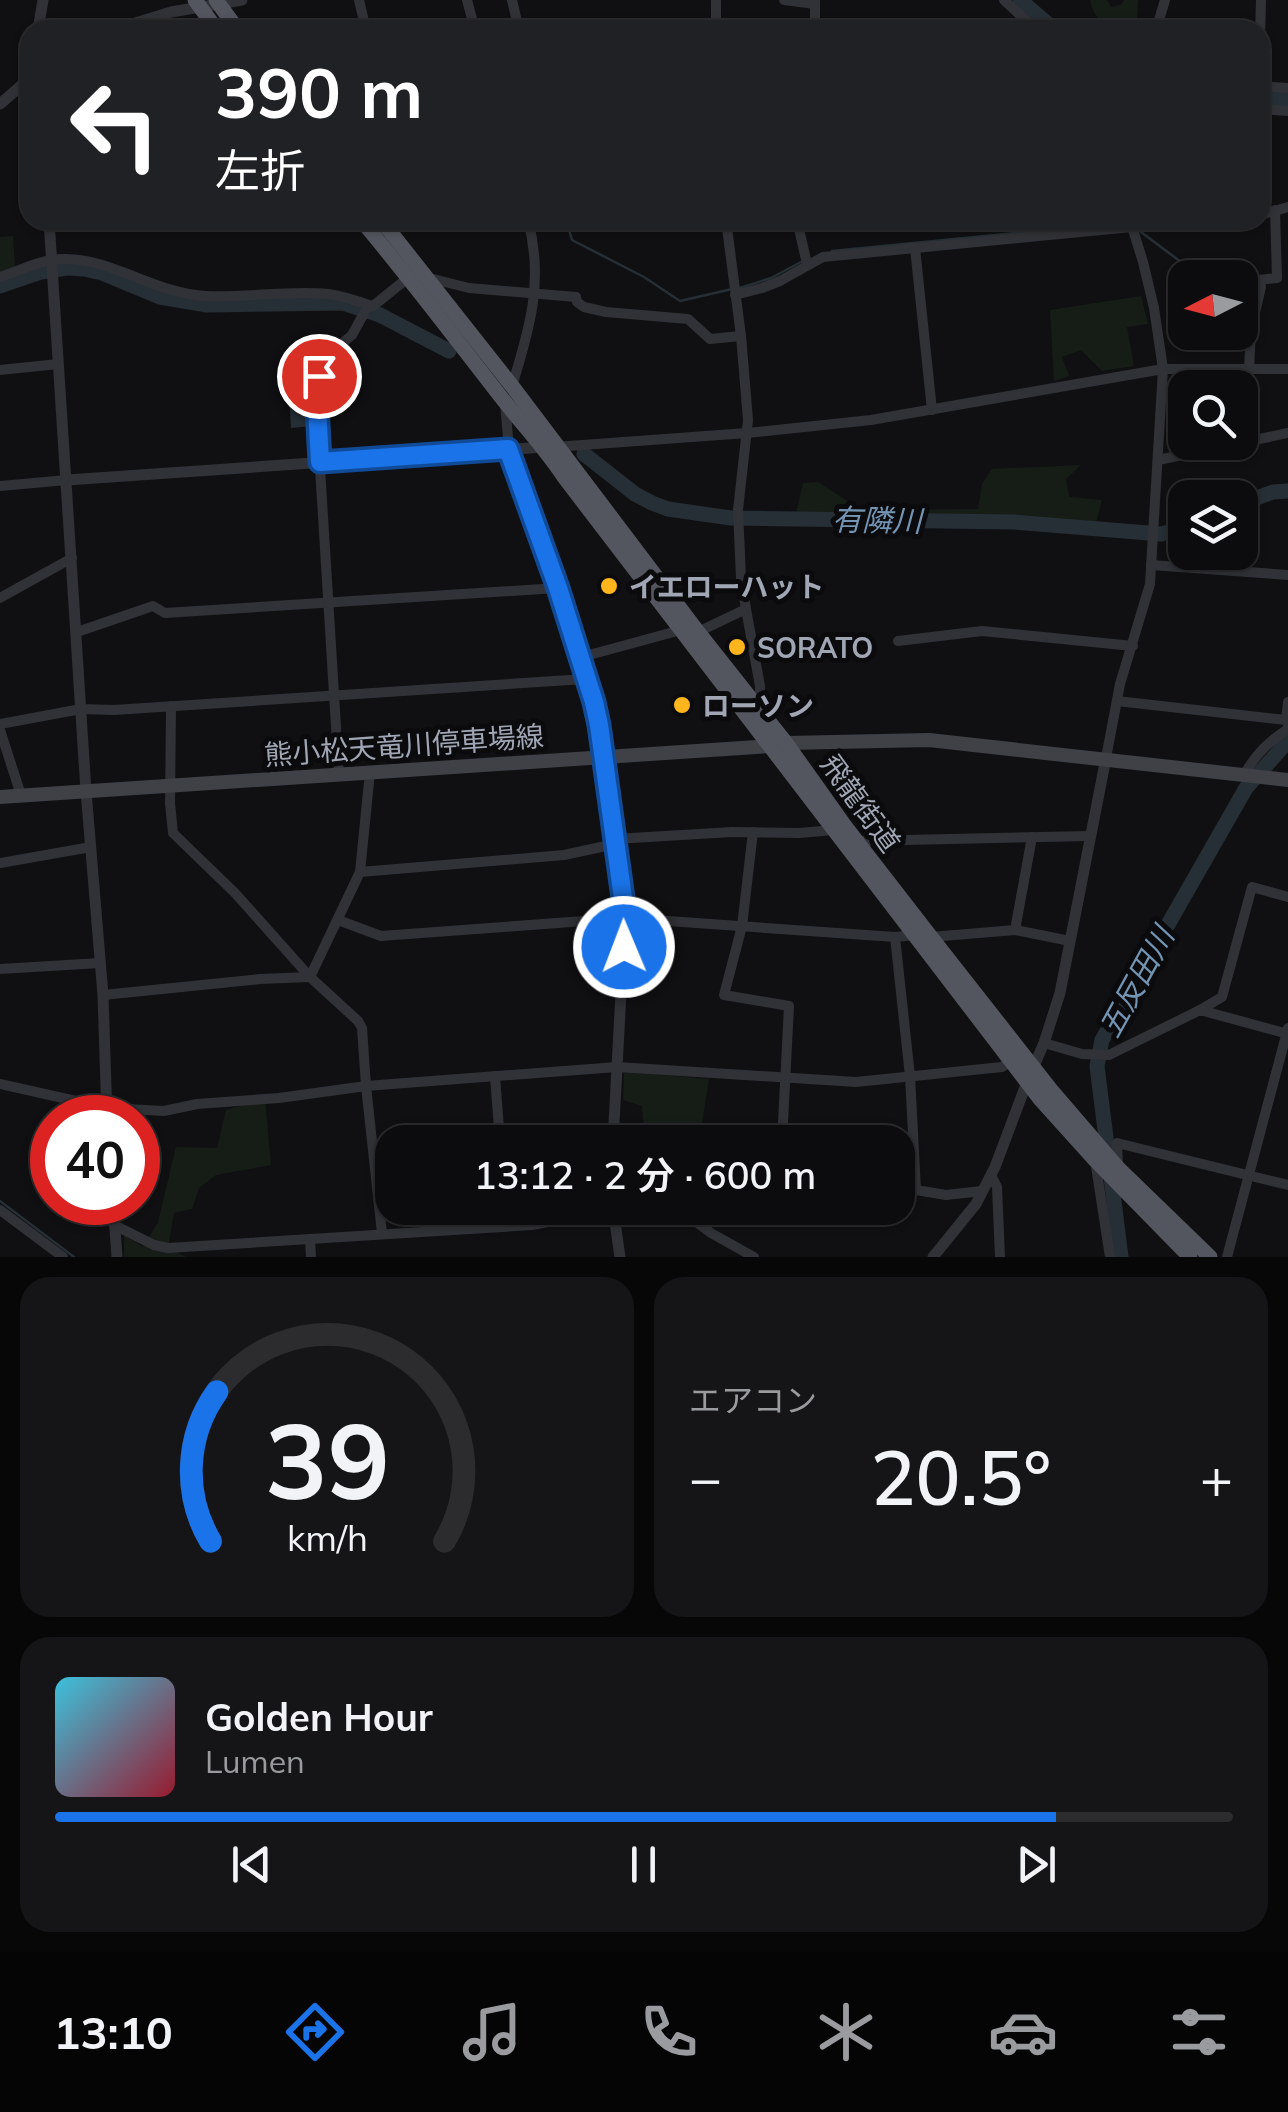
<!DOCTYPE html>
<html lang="ja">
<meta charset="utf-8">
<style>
:root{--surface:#0c0c0e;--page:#151517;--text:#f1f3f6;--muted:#9a9b9e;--line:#2c2c2e;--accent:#1a73e8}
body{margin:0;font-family:Mulish,"Noto Sans JP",sans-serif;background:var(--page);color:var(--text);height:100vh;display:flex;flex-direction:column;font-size:38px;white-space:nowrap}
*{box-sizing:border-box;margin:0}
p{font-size:32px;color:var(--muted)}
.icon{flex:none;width:55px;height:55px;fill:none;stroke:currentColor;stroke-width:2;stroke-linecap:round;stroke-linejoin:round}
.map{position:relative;height:1257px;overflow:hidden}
.panel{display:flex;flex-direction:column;gap:20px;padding:20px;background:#070708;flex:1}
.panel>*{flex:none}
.guide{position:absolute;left:20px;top:20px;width:1250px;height:210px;border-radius:30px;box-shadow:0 2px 8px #0004,0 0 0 2px var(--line);background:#202124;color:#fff;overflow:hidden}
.needle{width:65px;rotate:264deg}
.buttons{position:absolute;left:1168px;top:260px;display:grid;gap:20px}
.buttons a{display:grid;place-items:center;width:90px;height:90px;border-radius:20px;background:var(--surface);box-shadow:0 2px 8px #0004,0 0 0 2px var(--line);font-size:50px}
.speed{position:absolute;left:30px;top:1095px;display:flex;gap:20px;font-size:50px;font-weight:700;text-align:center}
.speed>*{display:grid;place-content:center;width:130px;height:130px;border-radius:50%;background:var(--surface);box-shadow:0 2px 8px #0004,0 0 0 2px var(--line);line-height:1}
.speed .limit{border:15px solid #d22;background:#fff;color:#111}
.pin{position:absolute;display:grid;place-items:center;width:85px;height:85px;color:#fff;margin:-42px;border:5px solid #fff;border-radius:50%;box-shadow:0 2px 10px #0007}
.me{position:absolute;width:110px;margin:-55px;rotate:359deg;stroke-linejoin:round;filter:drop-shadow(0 0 8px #0008)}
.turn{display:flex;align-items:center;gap:35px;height:210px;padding:0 30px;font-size:45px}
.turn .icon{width:130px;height:130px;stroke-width:2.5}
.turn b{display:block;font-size:70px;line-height:85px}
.big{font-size:75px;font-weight:600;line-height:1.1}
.panel .card{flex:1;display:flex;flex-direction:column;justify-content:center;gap:15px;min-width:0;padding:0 35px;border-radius:30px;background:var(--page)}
.panel .dial{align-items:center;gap:0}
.dial svg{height:260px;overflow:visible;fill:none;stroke:var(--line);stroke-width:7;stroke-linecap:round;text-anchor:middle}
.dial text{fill:var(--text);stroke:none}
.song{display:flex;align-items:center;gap:30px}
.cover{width:120px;height:120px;border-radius:15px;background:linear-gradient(135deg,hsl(190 70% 55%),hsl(350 70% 35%))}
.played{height:10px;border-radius:5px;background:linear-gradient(90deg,var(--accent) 85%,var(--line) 85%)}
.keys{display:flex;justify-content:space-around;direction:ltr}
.heat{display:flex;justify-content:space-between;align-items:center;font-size:55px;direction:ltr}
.panel .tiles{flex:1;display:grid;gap:20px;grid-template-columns:1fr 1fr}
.card:last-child{grid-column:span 2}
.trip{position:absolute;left:375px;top:1125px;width:540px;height:100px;border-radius:30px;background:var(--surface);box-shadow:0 2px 8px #0004,0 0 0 2px var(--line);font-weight:600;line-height:100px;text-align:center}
.dock{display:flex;height:160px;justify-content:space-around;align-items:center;background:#050506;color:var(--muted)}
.dock .icon{width:70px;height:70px}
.dock .selected{color:var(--accent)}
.dock b{font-size:45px;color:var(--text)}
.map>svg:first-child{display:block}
</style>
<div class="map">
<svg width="1288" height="1257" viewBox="0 0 1288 1257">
<rect width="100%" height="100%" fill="#101012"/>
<g fill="#161d17">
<path d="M 1090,0 L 1107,0 L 1111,7 L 1121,5 L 1124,0 L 1138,0 L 1137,19 C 1114,30 1096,28 1090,0 Z"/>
<polygon points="13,236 15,268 0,272 0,237"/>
<polygon points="1141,296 1148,324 1127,327 1134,366 1102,371 1081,350 1062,357 1069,376 1054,381 1050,310"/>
<polygon points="1081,465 1066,479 1069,497 1102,500 1096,523 796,513 803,483 818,482 849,502 884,510 978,509 982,484 992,469"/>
<polygon points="624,1072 709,1079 699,1142 645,1142 642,1106 623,1100"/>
<polygon points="265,1099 271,1165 216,1175 199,1188 192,1209 174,1213 168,1248 186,1257 124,1257 124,1235 143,1247 158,1222 176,1147 217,1148 226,1110"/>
</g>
<polygon fill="#262f36" points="309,391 312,426 291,428 289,392"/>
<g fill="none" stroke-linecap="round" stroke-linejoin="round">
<g stroke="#262f36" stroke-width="2.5">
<polyline points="566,220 572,240 644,277 680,301 732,289"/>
<polyline points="1141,232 1193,271 1211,278"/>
<polyline points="832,251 1068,228"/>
<polyline points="1240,283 1253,283"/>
<polyline points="740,288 771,278 801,262"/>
<polyline points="0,1201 74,1257"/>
</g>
<g stroke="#262f36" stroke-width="15">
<polyline points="1020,0 1055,30"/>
<polyline points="1260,98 1288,100"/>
<polyline points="0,286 41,272 67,268 84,269 102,273 160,297 207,305 343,303 380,315 449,351"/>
<polyline points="584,454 635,494 652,503 668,509 731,518 1014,522 1161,534 1185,528"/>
<polyline points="1240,504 1273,492 1288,491"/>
<polyline points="1121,1257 1097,1066 1102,1040 1246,788 1288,741"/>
</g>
<g stroke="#313237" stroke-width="10">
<polyline points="359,0 366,30"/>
<polyline points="467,0 475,30"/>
<polyline points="512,0 519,30"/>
<polyline points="784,0 815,4"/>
<polyline points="1004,0 1036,30"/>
<polyline points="815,1 815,30"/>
<polyline points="716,30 716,0"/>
<polyline points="1156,30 1165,0"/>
<polyline points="1260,39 1261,0"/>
<polyline points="1260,86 1288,88"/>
<polyline points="1260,109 1288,111"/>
<polyline points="1260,215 1288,207"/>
<polyline points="797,220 807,264"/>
<polyline points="915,248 932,410"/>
<path d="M 0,277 C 16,272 34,263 51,260 C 105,252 152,294 206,296 C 247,298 287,290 328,294 C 343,296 358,301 372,306"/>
<polyline points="425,277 469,288 576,297 577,302 584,307 606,312 688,319 710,339 741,336"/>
<polyline points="735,295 762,288 780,281 823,257 1132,227 1233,220"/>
<polyline points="1249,369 1251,329 1261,287 1259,280 1277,278 1275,210"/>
<polyline points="0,370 58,364"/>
<path d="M 512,386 C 530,328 544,280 528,220"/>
<polyline points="505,403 509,449 558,588 593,702 603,757"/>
<polyline points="555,447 747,433 871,420 1163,369 1288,369"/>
<polyline points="1158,460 1288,433"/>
<polyline points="0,486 67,480"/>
<polyline points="1151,565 1288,575"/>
<polyline points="0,598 72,558"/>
<polyline points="746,609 760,686 760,708"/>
<polyline points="77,632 153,606 165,613 558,588"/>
<polyline points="698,632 746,609 741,578 738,510 748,420 741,336 726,220"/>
<polyline points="898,641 982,631 1133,646"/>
<polyline points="578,658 681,630"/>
<polyline points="1117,701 1286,720 1288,724"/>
<polyline points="171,706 170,803 173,833 235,893 310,977 358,1021 362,1028 366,1086 382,1233"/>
<polyline points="1286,720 1288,702"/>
<polyline points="0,724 81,709 114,710 585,679"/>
<polyline points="0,730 21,795"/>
<polyline points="1106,758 1120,684 1150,584 1163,369 1154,308 1143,262 1130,220"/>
<polyline points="339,775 315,387 332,352 352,335 368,306 373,306 409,277"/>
<path d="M 1244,775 C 1256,754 1268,742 1288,729"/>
<polyline points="753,832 742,926 724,995 789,1006 782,1142"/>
<polyline points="615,839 732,832 800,833 833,830"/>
<polyline points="858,841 1091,836"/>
<polyline points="0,863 91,847"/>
<polyline points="360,872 564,855 615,844"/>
<polyline points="338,920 381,936 625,918 895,937 915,935"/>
<polyline points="1015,930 1032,837"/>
<polyline points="895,937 910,1076 916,1190"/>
<polyline points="931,937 1015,930 1070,941"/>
<polyline points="0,969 100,963"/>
<polyline points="310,977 360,872 370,772"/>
<polyline points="103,995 260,979 310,977"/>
<polyline points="1200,1010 1222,997 1252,887 1288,897"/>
<polyline points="1044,1043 1082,1054 1109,1055 1200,1010 1288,1034"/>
<polyline points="495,1076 500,1142"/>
<polyline points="0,1084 107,1108 164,1111 197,1104 279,1098 366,1086 617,1067 856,1082 1002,1067 1011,1061"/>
<polyline points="1095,1160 1110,1257"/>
<polyline points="1118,1165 1117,1143 1288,1185"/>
<polyline points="991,1175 997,1187 1000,1257"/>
<polyline points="898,1191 916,1190 946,1195 982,1191"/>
<polyline points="696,1208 699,1224 711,1233 754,1257"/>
<polyline points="0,1210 63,1257"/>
<polyline points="114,1225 154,1245 168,1248 532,1225 621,1208"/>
<polyline points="310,1239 311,1257"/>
<polyline points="1227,1257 1288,1028"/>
</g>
<g stroke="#313237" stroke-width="11">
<polyline points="38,30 43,0"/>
<polyline points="113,30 171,12 242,0"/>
<polyline points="0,104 30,78"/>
<polyline points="49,220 86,791 103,995 107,1118"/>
<polyline points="67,480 544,447"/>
<polyline points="603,757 625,918 613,1142"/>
<polyline points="113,1202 117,1257"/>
<polyline points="613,1208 620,1257"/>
<polyline points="933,1257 976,1204 995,1167 1027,1082 1044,1043 1060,993 1106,758"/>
</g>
<polyline stroke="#3f4147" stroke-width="14" points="0,797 771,746 786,743 929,740 1288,780"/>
<g stroke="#54565f" stroke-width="15">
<polyline points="195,0 217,30"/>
<polyline points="216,0 238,30"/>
<path d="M 361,220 C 410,278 455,338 501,397 C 522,424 545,448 564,477 L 1040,1099 L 1095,1160 L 1190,1257"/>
<polyline points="381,220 512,386 698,632 786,743 845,826 931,937 1051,1090 1118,1168 1210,1257"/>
</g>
</g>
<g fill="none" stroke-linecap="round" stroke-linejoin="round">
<defs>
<polyline id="route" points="319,376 316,388 320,462 508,449 558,588 594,702 599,725 623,898 625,918 624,947"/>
</defs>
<use href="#route" stroke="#114b97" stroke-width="25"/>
<use href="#route" stroke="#1a73e8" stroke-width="18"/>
</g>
<g fill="#ffb51b" stroke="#0b0b0d" stroke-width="4">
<circle cx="609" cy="586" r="10"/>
<circle cx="737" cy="647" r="10"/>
<circle cx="682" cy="705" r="10"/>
</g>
<g text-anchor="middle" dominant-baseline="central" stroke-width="10" stroke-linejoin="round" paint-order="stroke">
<g font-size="28" font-weight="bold" fill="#a0a6b4" stroke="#0b0b0d" text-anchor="start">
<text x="629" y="586">イエローハット</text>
<text x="757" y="647">SORATO</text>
<text x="702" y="705">ローソン</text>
</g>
<g font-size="28" fill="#a0a6b4" stroke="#0b0b0d">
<text transform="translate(404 745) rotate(-4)">熊小松天竜川停車場線</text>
<text transform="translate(861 803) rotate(54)">飛龍街道</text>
</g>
<g font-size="30" font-style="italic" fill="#7394b3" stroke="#0b0b0d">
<text transform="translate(877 520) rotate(1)">有隣川</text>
<text transform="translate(1136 982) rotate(-61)">五反田川</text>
</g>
</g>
</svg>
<div class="buttons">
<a><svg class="needle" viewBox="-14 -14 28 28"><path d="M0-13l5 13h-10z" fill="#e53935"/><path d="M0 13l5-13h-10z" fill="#9a9b9e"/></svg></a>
<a><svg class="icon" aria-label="search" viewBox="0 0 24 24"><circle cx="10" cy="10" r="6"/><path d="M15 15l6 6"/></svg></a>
<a><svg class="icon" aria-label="layers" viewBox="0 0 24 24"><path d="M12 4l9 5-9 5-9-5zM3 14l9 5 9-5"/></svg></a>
</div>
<div class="speed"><div class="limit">40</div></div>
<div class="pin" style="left:319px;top:376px;background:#d93025"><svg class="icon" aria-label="arrive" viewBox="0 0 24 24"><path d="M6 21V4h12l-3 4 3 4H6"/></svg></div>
<svg class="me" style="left:624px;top:947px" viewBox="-20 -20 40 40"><circle r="17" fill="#1a73e8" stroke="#fff" stroke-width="3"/><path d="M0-11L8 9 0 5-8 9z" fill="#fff"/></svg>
<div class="trip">13:12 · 2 分 · 600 m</div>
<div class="guide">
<div class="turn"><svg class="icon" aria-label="left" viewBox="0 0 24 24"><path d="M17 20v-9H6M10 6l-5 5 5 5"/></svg><div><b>390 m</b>左折</div></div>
</div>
</div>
<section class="panel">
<div class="tiles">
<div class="card dial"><svg viewBox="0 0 100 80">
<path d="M14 69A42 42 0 1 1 86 69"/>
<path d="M14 69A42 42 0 0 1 16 23" stroke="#1a73e8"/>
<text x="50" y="56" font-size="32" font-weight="700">39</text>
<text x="50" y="72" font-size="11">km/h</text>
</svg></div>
<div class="card"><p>エアコン</p>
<div class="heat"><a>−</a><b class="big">20.5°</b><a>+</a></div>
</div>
<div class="card">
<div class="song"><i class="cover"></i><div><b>Golden Hour</b><p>Lumen</p></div></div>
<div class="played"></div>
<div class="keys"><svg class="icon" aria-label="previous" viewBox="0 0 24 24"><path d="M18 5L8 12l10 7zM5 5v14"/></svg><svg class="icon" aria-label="pause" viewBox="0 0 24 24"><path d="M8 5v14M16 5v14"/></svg><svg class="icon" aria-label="next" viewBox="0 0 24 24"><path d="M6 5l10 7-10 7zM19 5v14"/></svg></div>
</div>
</div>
</section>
<nav class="dock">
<b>13:10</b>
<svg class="icon selected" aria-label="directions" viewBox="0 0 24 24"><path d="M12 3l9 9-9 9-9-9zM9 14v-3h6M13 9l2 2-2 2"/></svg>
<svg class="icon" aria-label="music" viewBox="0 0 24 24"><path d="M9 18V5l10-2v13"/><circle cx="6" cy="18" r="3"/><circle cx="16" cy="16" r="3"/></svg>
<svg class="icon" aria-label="phone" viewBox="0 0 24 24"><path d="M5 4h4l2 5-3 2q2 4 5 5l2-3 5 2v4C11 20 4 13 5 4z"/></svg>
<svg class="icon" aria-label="climate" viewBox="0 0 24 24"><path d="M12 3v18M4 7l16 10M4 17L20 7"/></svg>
<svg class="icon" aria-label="car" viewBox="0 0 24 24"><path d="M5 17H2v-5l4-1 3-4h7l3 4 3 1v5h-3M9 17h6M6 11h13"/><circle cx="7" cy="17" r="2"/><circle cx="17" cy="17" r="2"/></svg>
<svg class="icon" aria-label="filters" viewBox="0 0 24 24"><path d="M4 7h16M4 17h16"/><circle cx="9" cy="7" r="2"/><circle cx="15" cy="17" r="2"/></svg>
</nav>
